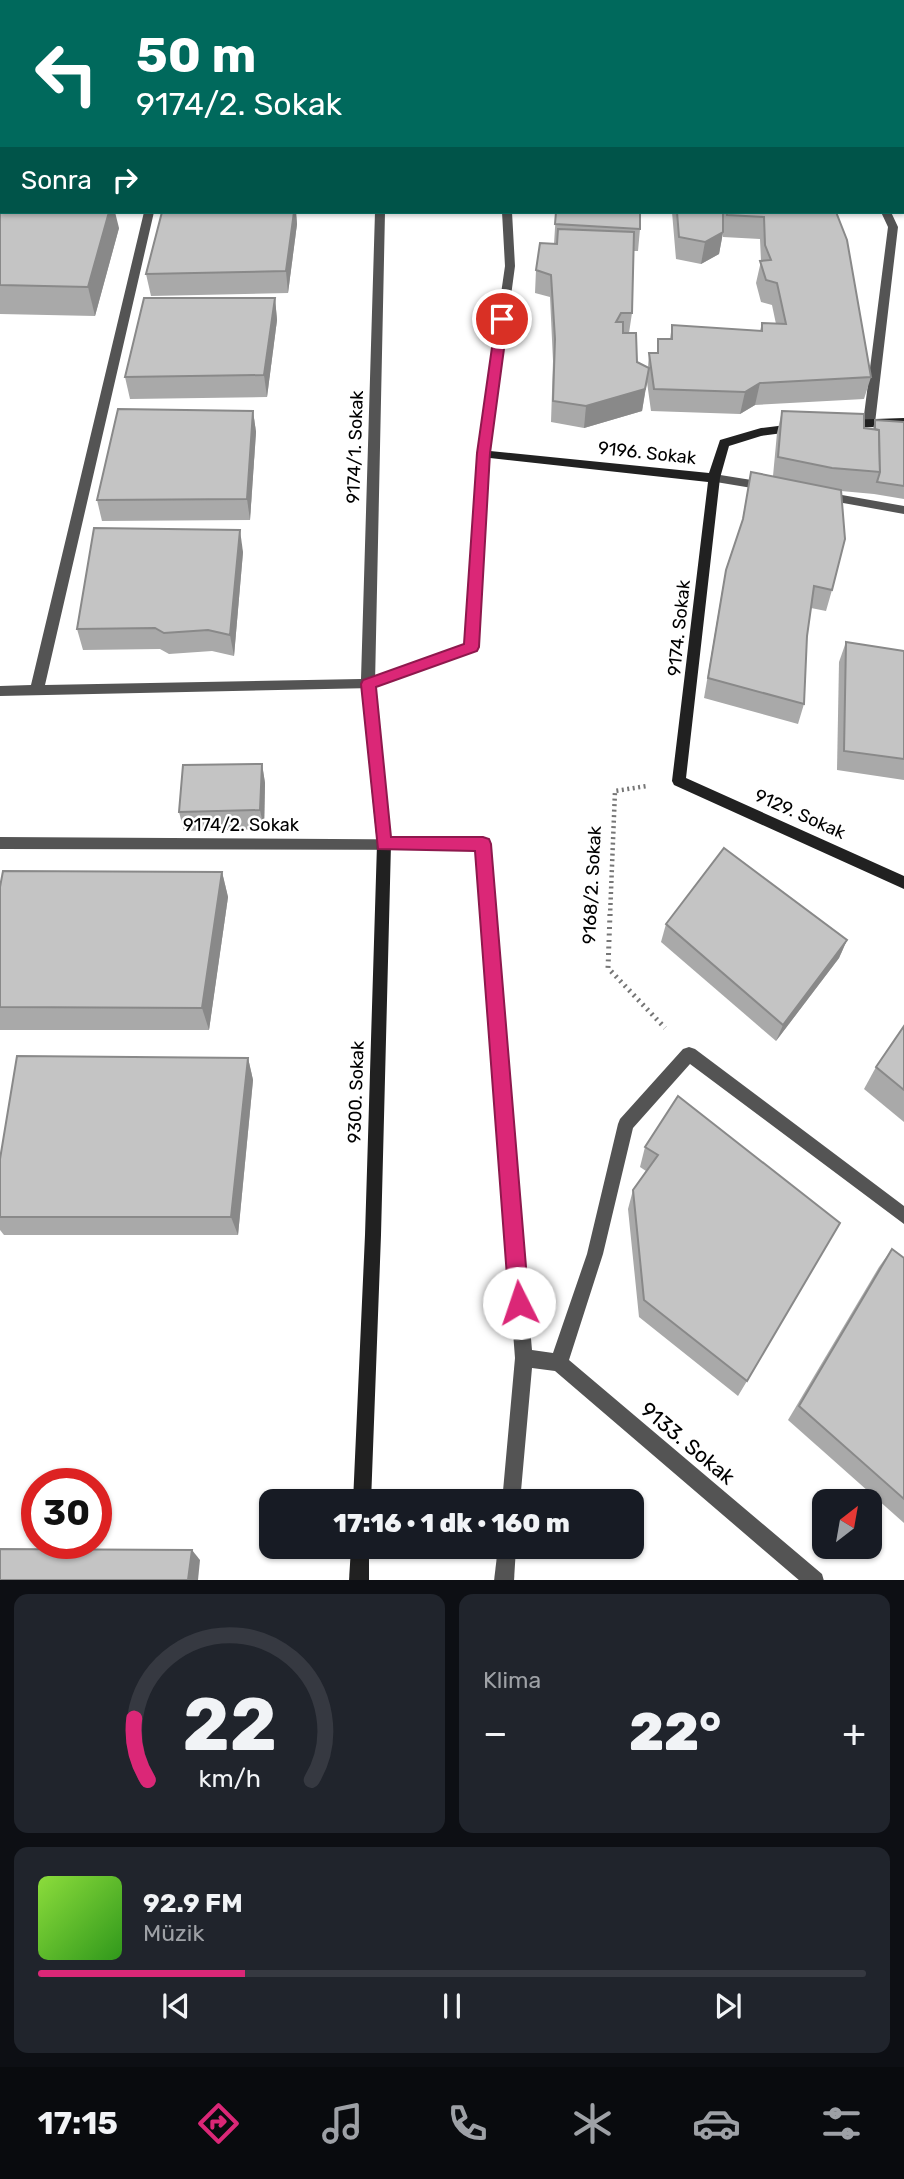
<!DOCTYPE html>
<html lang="tr">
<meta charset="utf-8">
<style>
:root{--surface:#171b24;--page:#20242c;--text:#f1f3f6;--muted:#9ea1a6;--line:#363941;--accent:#db2777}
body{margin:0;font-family:Rubik,sans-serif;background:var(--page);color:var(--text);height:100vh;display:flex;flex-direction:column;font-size:26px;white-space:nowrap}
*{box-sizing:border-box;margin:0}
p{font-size:23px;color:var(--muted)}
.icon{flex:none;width:38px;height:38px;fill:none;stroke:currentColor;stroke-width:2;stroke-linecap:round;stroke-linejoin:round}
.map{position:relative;height:1580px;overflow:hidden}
.sheet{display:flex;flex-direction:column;gap:14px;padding:14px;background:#0d0f14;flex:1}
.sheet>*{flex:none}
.banner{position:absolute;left:0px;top:0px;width:905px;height:214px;box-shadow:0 2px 5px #0004;background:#00695c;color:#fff;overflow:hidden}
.needle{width:46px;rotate:31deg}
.buttons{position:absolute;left:812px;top:1489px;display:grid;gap:14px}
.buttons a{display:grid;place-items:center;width:70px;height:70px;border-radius:14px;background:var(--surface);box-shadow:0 2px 5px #0004;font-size:35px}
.speed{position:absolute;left:21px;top:1468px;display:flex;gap:14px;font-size:35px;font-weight:700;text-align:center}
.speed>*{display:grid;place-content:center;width:91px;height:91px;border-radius:50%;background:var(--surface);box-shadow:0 2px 5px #0004;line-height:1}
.speed .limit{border:10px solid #d22;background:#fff;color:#111}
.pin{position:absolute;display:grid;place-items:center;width:60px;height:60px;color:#fff;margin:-30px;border:4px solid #fff;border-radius:50%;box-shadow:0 2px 7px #0007}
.me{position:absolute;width:77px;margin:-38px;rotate:356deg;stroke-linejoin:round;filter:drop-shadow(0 0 5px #0008)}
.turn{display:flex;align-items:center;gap:24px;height:147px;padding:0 21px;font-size:32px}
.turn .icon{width:91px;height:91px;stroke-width:2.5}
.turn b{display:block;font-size:49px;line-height:60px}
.then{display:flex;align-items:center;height:66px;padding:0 21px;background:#0003;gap:14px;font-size:26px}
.big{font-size:52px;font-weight:800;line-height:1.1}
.sheet .widget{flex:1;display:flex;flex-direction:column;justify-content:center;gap:10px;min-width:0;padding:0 24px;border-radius:14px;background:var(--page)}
.sheet .dial{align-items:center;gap:0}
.dial svg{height:182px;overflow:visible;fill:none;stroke:var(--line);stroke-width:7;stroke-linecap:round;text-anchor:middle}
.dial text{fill:var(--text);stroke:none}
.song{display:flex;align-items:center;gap:21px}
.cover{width:84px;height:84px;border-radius:10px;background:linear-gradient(135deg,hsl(90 70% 55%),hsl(110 70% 35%))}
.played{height:7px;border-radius:4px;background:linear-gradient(90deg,var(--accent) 25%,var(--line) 25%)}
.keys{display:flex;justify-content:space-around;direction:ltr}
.heat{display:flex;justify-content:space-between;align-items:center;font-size:38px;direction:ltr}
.sheet .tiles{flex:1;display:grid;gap:14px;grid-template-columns:1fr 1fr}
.widget:last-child{grid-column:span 2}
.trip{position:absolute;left:259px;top:1489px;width:385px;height:70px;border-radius:14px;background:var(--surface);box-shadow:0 2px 5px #0004;font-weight:800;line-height:70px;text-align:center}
.menu{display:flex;height:112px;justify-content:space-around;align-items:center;background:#090b0e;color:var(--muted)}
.menu .icon{width:49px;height:49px}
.menu .on{color:var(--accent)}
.menu b{font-size:32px;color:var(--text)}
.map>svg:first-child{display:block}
</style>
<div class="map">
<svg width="904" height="1581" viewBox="0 0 904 1581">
<rect width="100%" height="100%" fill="#fff"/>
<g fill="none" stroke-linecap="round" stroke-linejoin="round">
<polyline stroke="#767676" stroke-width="4.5" stroke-dasharray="2 3.5" stroke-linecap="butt" points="610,916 615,791 647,786"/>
<polyline stroke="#767676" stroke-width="5" stroke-dasharray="2 4.5" stroke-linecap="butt" points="610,914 608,968 665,1028"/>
<g fill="#545454" fill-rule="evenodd">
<polygon points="0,0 6,0 0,5"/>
<rect x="366" y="0" width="8" height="2"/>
<polygon points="560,0 568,0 569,2 560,2"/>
<rect x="903" y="20" width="1" height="6"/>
<rect x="0" y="149" width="2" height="6"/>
<rect x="0" y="196" width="2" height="6"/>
<polygon points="144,212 154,212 45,685 361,679 375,212 385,212 375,684 373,688 0,696 0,686 31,685"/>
<polygon points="502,212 512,212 515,266 490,453 484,457 478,453 505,266"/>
<polygon points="881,212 891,212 898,227 875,423 869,427 863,423 888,227"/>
<polygon points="714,474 764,482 770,486 764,490 710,481 708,478"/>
<polygon points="825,492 904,506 904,514 821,499 819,496 821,493"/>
<polygon points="0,837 488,840 532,1350 553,1353 587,1254 618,1124 620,1119 683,1049 689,1047 695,1049 904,1206 904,1224 690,1064 633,1128 603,1254 569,1360 822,1574 824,1581 800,1581 555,1371 532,1368 520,1502 502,1502 515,1358 476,850 0,849"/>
<polygon points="498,1547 516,1547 514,1581 494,1581"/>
</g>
<g fill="#212121" fill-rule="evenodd">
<polygon points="904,418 904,426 846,428 840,424 846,420"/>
<polygon points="794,424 800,428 798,431 761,436 729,446 720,478 686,778 904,876 904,889 674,785 672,781 708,482 490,458 478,647 476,651 375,687 391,844 381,1235 371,1502 353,1502 365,1235 377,844 361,684 363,680 465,644 480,450 709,473 720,440 761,428"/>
<polygon points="351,1547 369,1547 369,1581 349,1581"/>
</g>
</g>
<g fill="#a9a9a9">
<rect x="405" y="0" width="65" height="2"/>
<rect x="488" y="0" width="58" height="2"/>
<polygon points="903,29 904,29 904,151 903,150"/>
<polygon points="0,211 119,228 95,316 0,314"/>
<polygon points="162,212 296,212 297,224 288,293 151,296 146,274"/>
<polygon points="556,212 640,229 638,251 634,251 632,313 629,333 637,362 648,367 649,353 657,353 658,339 670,339 672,325 760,331 762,323 776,324 772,305 761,302 756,283 761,261 760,239 723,237 723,233 719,254 701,264 676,259 672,212 836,212 871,377 864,399 755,405 740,414 651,411 647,382 642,411 584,428 551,422 553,361 550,297 535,293 536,270 554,244"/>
<polygon points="275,298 277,320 267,397 130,399 125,377"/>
<polygon points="253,411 256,432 250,520 102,521 97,500"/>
<polygon points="782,411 873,429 875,420 904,422 904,499 874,494 841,491 832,590 826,611 811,608 807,636 804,704 798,724 704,698 722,591 726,570 741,527 751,472 773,476 777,433"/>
<polygon points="243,552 234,656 212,651 169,654 160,649 83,650 77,629"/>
<polygon points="846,642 904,651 904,780 837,770 839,662"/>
<polygon points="262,764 265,783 264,829 184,831 179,812"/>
<polygon points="222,872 228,897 209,1030 0,1030 0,887"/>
<polygon points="666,924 847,940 839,958 776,1041 661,942"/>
<polygon points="904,1026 904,1122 864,1089 876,1067"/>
<polygon points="248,1058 253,1080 238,1235 4,1235 0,1230 0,1159"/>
<polygon points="678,1096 747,1381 738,1396 639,1317 628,1209 633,1190 646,1171 640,1167 645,1147"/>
<polygon points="892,1249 904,1258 904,1523 788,1420 879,1267"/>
</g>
<g fill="#898989">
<polygon points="519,0 546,0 546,2 517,2"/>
<polygon points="109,212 115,212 119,228 95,316 88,287"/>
<polygon points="294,212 296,212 297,224 288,293 286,271"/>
<polygon points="723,232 719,254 701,264 705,242"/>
<polygon points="275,298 277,320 267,397 264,375"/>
<polygon points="649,368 642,411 584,428 586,406"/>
<polygon points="760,383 755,405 740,414 745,392"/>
<polygon points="253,411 256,432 250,520 247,499"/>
<polygon points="240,530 243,552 234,656 230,635"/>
<polygon points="262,764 265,783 264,829 260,810"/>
<polygon points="222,872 228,897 209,1030 202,1008"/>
<polygon points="847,940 839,958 776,1041 783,1025"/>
<polygon points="248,1058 253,1080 238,1235 231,1217"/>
<polygon points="192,1550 200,1560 198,1580 188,1580"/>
</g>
<g fill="#c4c4c4" stroke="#898989" stroke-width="2">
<polygon points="210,0 313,0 327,2 209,2"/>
<polygon points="588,0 677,0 677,1 588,2"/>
<rect x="903" y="29" width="1" height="32"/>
<polygon points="903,62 904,63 904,82 903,82"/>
<polygon points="903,82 904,82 904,120 903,118"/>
<polygon points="2,206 2,212 109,212 88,287 0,285 0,211"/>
<polygon points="162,212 294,212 286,271 146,274"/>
<polygon points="556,212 640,212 640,229 555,224"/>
<polygon points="677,212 723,212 723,232 705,242 679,237"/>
<polygon points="727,212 836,212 847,240 871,377 760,383 745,392 654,389 649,353 658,353 658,339 672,339 672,325 762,331 762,323 786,324 777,283 766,280 760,261 771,260 765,245 764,217 727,215"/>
<polygon points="558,229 634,232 632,313 621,313 616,322 623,322 623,333 636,333 637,362 649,368 645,389 586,406 553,401 555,339 551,275 536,270 540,243 557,244"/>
<polygon points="144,298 275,298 264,375 125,377"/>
<polygon points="118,409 253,411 247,499 97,500"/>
<polygon points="782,411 864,414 864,428 879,430 880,472 832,468 778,457"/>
<polygon points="875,420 904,422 904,486 877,482 880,472 879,430 875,429"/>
<polygon points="751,472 841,490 845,539 832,590 814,586 807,636 804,704 708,678 726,570 743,519"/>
<polygon points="94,528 240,530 230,635 208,630 164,633 155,628 77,629"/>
<polygon points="846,642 904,651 904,759 844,751"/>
<polygon points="262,764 260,810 179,812 183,765"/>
<polygon points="724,848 847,940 783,1025 666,924"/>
<polygon points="3,871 222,872 202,1008 0,1007 0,887"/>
<polygon points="904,1026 904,1090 876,1067"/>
<polygon points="17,1056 248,1058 231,1217 0,1217 0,1159"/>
<polygon points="678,1096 840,1223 747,1381 644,1300 633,1190 658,1155 645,1147"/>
<polygon points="892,1249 904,1258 904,1499 799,1406"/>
<polygon points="0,1549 192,1550 188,1580 0,1580"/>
</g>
<polygon fill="#db2777" stroke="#8e194d" stroke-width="2" points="502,315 508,319 490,453 479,647 477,651 376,687 391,837 483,837 489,839 491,844 529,1303 526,1310 519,1313 512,1310 509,1303 475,851 378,849 361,684 363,680 464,644 477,453 496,319"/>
<g text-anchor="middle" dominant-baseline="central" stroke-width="5" stroke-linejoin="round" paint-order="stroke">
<g font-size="18" fill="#000" stroke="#fff">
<text transform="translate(355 447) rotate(-88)">9174/1. Sokak</text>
<text transform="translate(647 453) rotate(6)">9196. Sokak</text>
<text transform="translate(679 628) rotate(-84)">9174. Sokak</text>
<text transform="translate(800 814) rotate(24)">9129. Sokak</text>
<text x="241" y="825">9174/2. Sokak</text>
<text transform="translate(592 885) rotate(-87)">9168/2. Sokak</text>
<text transform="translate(356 1092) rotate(-88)">9300. Sokak</text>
</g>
<g font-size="21" fill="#000" stroke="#fff">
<text transform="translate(688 1443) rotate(40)">9133. Sokak</text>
</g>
</g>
</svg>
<div class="buttons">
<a><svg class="needle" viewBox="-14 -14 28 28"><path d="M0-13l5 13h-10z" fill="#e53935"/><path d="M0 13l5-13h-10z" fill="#9ea1a6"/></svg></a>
</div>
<div class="speed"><div class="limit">30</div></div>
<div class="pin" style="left:502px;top:319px;background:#d93025"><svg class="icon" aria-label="arrive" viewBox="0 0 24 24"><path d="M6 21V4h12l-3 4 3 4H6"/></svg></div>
<svg class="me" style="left:519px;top:1303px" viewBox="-20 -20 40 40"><circle r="19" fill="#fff"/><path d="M0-13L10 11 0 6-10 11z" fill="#db2777"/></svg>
<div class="trip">17:16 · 1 dk · 160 m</div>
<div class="banner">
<div class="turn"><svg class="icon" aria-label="left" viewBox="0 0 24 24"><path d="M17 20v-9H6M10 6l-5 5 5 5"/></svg><div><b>50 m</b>9174/2. Sokak</div></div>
<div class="then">Sonra<svg class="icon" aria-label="right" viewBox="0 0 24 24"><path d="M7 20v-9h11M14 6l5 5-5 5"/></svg></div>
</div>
</div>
<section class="sheet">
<div class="tiles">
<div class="widget dial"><svg viewBox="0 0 100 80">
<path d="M14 69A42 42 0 1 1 86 69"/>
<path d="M14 69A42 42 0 0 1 8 42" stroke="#db2777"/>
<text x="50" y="56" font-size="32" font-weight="700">22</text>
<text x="50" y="72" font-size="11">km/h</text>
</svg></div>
<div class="widget"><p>Klima</p>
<div class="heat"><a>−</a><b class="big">22°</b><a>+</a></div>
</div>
<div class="widget">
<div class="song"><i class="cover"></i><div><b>92.9 FM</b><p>Müzik</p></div></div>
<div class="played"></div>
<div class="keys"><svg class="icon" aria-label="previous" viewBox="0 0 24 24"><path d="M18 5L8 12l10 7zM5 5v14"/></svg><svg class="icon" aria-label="pause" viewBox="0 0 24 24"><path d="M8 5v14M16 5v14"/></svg><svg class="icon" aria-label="next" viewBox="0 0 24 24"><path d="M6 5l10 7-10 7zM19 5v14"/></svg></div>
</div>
</div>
</section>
<nav class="menu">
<b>17:15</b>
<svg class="icon on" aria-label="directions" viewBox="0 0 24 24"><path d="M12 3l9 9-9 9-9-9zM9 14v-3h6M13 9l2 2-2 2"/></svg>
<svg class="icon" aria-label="music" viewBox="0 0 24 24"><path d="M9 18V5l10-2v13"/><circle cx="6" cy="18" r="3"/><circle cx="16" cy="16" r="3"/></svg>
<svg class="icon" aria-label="phone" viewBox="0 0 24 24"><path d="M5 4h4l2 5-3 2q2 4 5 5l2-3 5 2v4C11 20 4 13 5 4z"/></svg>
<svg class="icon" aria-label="climate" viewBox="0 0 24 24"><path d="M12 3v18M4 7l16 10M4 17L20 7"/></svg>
<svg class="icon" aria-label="car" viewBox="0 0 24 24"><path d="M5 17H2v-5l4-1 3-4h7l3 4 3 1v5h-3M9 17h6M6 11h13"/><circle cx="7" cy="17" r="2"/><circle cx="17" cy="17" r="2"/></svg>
<svg class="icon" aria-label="filters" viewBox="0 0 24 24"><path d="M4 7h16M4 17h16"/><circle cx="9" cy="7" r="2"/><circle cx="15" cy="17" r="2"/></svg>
</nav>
